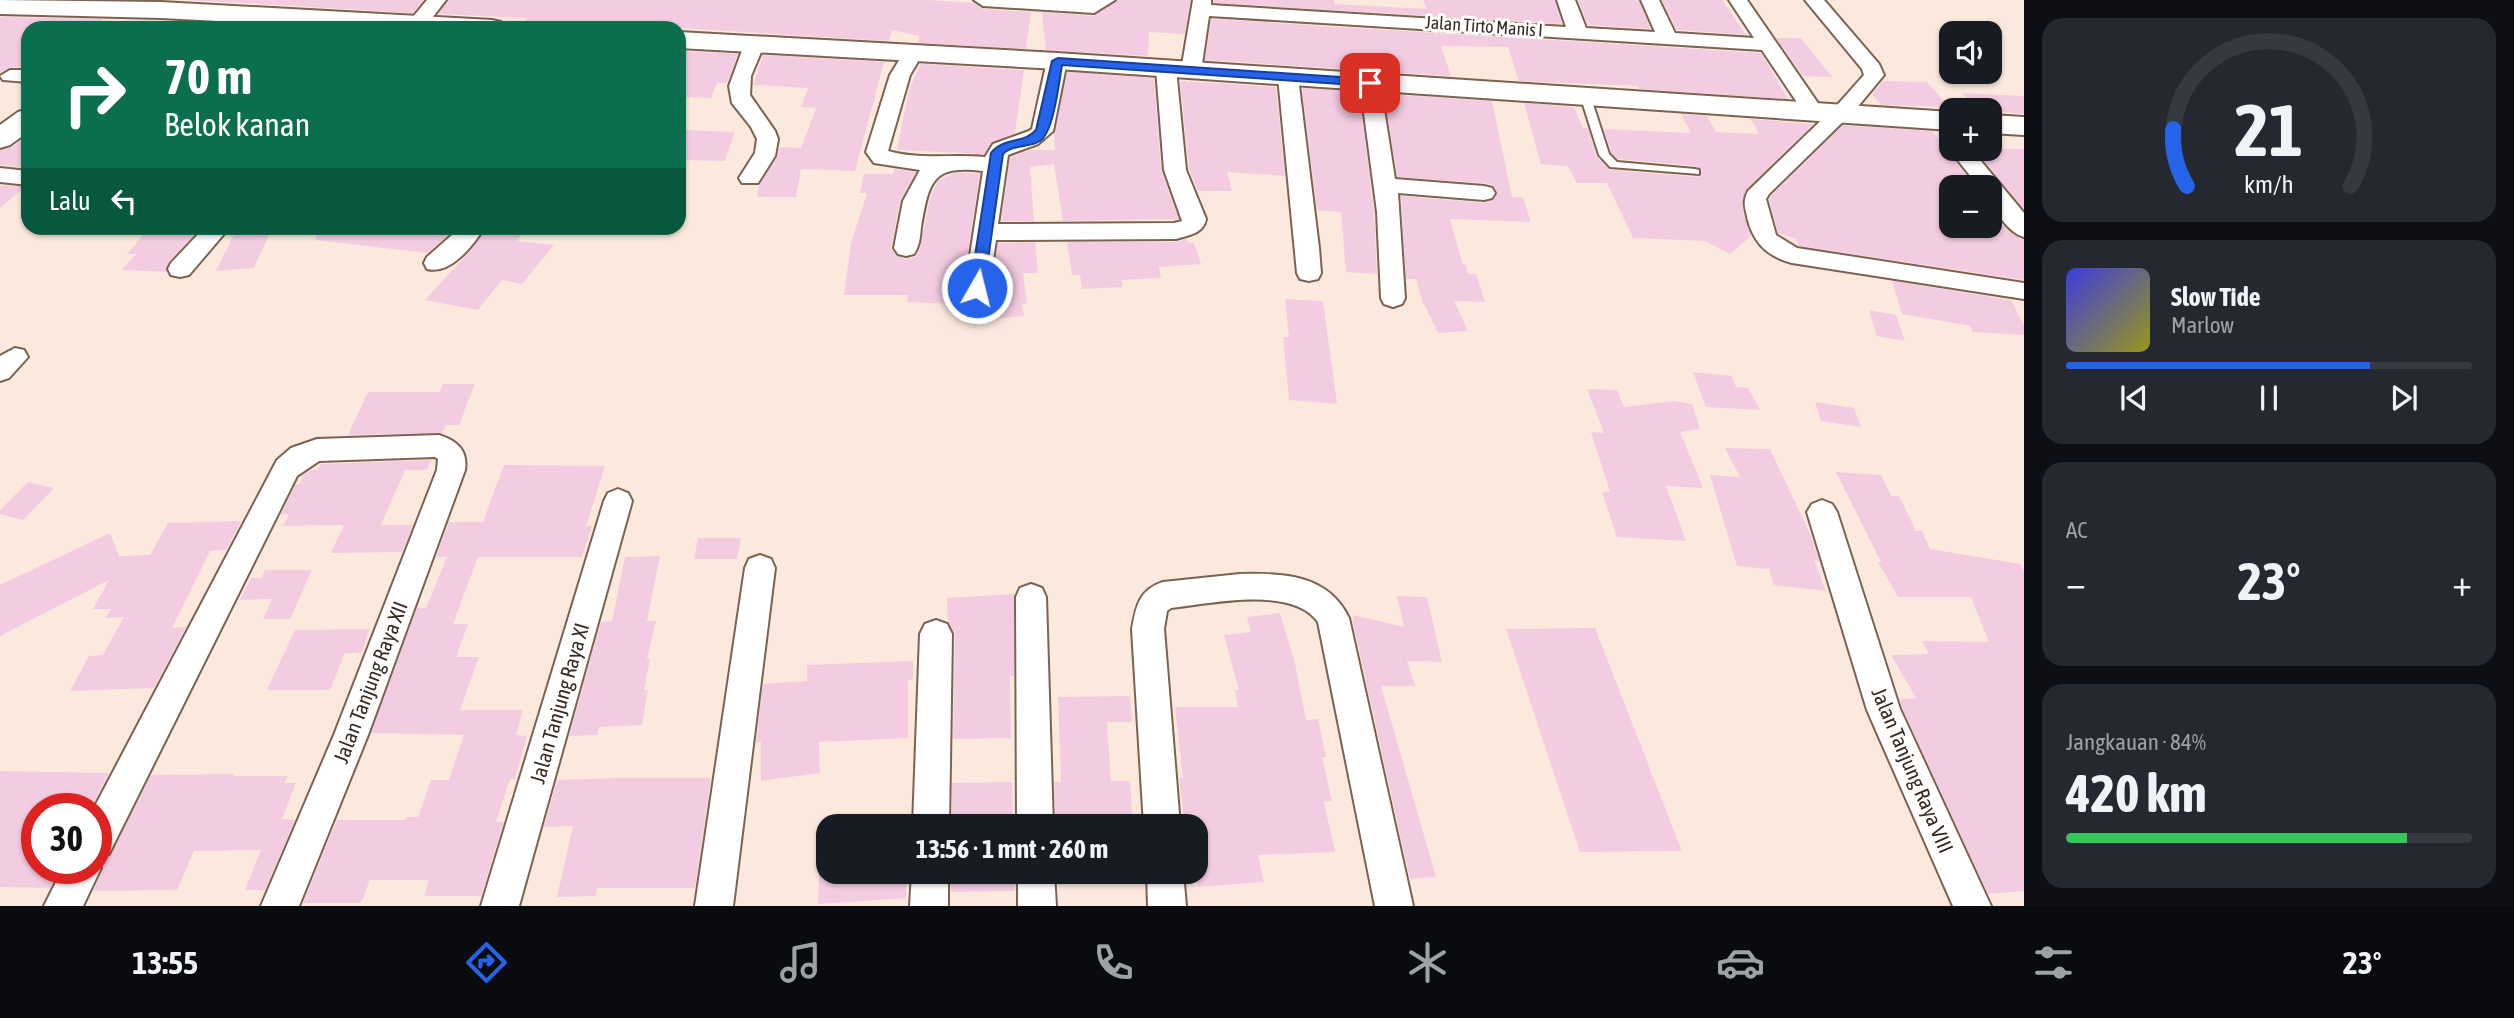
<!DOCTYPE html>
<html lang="id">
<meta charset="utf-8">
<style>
:root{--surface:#171b24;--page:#242831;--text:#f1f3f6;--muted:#9ea1a6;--line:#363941;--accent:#2563eb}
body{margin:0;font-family:"Asap Condensed",sans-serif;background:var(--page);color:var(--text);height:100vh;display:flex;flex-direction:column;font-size:26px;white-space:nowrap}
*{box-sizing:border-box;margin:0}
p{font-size:23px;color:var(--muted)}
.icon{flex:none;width:38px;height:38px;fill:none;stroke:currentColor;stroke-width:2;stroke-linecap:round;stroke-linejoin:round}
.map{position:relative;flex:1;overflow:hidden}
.drawer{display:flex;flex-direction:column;gap:18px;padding:18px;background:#0d0f14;width:490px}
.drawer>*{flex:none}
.hud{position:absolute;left:21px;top:21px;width:665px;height:214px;border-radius:21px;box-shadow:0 2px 5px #0004;background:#0b6e4f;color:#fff;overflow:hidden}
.fabs{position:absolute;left:1939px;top:21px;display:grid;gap:14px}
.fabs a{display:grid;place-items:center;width:63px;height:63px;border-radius:14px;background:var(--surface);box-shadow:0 2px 5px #0004;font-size:35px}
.speed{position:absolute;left:21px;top:793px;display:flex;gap:14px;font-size:35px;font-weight:700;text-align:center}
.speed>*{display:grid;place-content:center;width:91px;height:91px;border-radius:50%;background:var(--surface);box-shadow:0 2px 5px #0004;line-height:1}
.speed .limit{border:10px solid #d22;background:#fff;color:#111}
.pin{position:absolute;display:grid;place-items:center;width:60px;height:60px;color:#fff;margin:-30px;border-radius:14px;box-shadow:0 4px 10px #0006}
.me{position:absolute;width:77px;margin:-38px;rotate:8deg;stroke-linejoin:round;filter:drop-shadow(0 0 5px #0008)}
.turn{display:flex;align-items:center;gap:24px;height:147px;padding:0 28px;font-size:32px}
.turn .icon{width:91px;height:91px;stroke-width:2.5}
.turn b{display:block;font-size:49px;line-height:60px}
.then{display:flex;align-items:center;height:66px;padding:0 28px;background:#0003;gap:14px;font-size:26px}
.big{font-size:52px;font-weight:700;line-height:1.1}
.drawer .tile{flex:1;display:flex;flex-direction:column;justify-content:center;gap:10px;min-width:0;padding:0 24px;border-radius:21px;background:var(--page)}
.drawer .dial{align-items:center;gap:0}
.dial svg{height:182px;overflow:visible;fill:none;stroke:var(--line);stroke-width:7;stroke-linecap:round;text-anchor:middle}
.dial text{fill:var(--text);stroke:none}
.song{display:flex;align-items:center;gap:21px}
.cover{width:84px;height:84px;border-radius:10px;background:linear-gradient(135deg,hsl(240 70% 55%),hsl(60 70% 35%))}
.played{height:7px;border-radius:4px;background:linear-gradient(90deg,var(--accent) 75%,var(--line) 75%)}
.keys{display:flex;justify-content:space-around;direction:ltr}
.heat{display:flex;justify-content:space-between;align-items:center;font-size:38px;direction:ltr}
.charge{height:10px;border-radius:5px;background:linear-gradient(90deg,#34c759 84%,var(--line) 0)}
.trip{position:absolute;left:816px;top:814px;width:392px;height:70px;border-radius:21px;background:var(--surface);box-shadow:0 2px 5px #0004;font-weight:700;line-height:70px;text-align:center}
.dock{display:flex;height:112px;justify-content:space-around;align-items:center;background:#090b0e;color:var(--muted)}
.dock .icon{width:49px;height:49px}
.dock .current{color:var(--accent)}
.dock b{font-size:32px;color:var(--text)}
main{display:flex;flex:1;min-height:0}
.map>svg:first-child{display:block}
</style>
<main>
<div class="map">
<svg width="2024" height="906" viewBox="0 0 2024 906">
<rect width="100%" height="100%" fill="#fce9dd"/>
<g fill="#f4cce2">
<polygon points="187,0 424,0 413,13"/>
<polygon points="449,0 928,0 974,3 983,9 1031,12 1026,49 918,43 919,36 892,30 889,41 679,28 593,26 591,28 569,28 571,25 524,23 527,18 438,14"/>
<polygon points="1117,0 1190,0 1185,34 1149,32 1148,56 1046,50 1042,12 1094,16"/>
<polygon points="1214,0 1334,0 1335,4 1427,9 1423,0 1555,0 1562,24 1214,3"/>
<polygon points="1578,0 1639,0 1651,29 1588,25"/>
<polygon points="1662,0 1722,0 1746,35 1677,30"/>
<polygon points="0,17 103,19 93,28 28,28 28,67 10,67 0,73"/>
<polygon points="1211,19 1761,53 1788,99 1639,89 1638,86 1519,81 1508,47 1441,46 1451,76 1205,60"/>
<polygon points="166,21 298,28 158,28"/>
<polygon points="1776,38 1801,38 1832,77 1803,76"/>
<polygon points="679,51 738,54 727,83 717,83 711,98 679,97"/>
<polygon points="763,55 884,62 855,171 801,169 796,197 757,197 759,185 777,157 779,147 801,148 816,108 801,107 808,88 753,85"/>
<polygon points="920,64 1024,70 1015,133 992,142 984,154 897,150 909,90"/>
<polygon points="1067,72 1154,78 1161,170 1179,219 1063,221 1054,164 1030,167 1034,221 1001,221 1010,157 1030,150 1055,150 1054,134"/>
<polygon points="1180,81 1276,87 1285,176 1227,172 1232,191 1198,191 1189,169"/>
<polygon points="1883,81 1927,82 1949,107 1881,105 1872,94"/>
<polygon points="1302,88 1359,92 1374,212 1377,274 1346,272 1341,212 1317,210"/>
<polygon points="1962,93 2024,96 2024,114 1977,110"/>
<polygon points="1384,94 1492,101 1512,197 1523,198 1531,222 1450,219 1463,265 1466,265 1468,274 1476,274 1485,302 1454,301 1468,331 1438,333 1422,300 1416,279 1406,279 1401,196 1484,203 1494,199 1497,192 1493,185 1484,183 1397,177"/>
<polygon points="1524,103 1574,107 1583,128 1588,128 1596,156 1610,170 1699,177 1702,170 1696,166 1618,159 1611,153 1604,129 1691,133 1681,114 1707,116 1716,132 1759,134 1751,119 1813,124 1746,190 1742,207 1751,236 1730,254 1705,241 1633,238 1607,183 1577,183 1568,166 1541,164"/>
<polygon points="1843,125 1932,131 1976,187 1951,187 1951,226 1990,226 1990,201 2003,226 2024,239 2024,280 1799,246 1796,239 1778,233 1769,199 1771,196"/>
<polygon points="685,130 735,132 725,161 679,160 679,145"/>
<polygon points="28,135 28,168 0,165 0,150 12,147"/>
<polygon points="1974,149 2024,149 2024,209"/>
<polygon points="894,169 916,172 900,201 891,248 896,255 905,259 915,257 920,248 930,198 938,181 954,173 980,173 965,271 955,271 950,304 907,302 908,295 844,295 851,243 867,193 860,193 864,174 893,174"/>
<polygon points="0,185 25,187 0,208"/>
<polygon points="149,228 201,228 169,261 167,272 122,270 136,254 127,254"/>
<polygon points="237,228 272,228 254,268 216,271"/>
<polygon points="317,228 457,228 427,253 316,240"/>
<polygon points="487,228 526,228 517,241 554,245 522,284 502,280 478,310 425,300 469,252"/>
<polygon points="1187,239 1189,243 1194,243 1201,264 1159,267 1161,278 1121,280 1123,287 1082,289 1080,275 1072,275 1067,242 1176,242"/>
<polygon points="1035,242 1038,273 1023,273 1027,304 1022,304 1024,316 994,319 991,290 998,243"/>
<polygon points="1892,281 2011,300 2024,325 2024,335 1973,332 1970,326 1902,314"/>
<polygon points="1285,299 1323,301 1337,404 1289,400 1283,337 1289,337"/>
<polygon points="1869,310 1896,315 1905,341 1877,336"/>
<polygon points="1693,372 1732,376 1736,387 1748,388 1760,410 1706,407"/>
<polygon points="443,384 475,384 459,425 446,425 442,433 348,435 368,392 440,392"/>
<polygon points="1587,389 1617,390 1624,407 1674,401 1692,404 1700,429 1680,432 1703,488 1666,486 1686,541 1617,537 1602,492 1610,492 1591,432 1604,433"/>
<polygon points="1815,402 1854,408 1861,427 1821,421"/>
<polygon points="1725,448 1770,449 1812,538 1819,561 1814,560 1826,591 1774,585 1769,569 1737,566 1710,475 1740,477"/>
<polygon points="431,460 427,470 405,470 381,525 413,525 402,552 331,553 344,525 283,526 289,514 281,514 296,484 299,484 304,475 311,470 317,470 321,464"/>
<polygon points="504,465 605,466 586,526 592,526 582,557 478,557 453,624 468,624 456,657 479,657 460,710 523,710 516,735 527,736 515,779 510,779 496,822 504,822 481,896 424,896 429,880 370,880 361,903 303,903 337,820 405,820 406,817 418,817 431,780 449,780 464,735 371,733 417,608 426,608 447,557 436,557 449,522 483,522"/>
<polygon points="1836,472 1881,475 1891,496 1899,496 1916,531 1922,531 1930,549 2021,564 2024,572 2024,891 1988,894 1902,708 1900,699 1916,698 1891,655 1929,654 1922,641 1989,642 1971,597 1898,597 1878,562 1881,562"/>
<polygon points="28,482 54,488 23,520 0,514 0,510"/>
<polygon points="241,521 226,550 210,551 172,628 186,627 154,688 70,691 89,656 103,655 124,617 106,618 111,609 93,609 109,580 0,636 0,585 110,533 119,556 150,555 168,523"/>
<polygon points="698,538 741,538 737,559 694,559"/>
<polygon points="660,556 647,621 656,621 647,659 650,659 644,690 648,690 642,725 599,727 597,735 569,736 601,622 612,621 625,557"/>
<polygon points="265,570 312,570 290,619 263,619 272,599 240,600 251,578 261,578"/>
<polygon points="1015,594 1014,676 1010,676 1011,738 953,739 955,634 948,622 947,598"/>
<polygon points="1397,596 1427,597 1442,662 1407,661 1415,686 1381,686 1436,877 1410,879 1353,623 1354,615 1404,627"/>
<polygon points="1280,613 1295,663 1306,720 1318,719 1326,757 1322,757 1332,801 1324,802 1335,852 1258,855 1264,882 1198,887 1195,871 1195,826 1185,826 1180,787 1179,778 1183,778 1175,707 1238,707 1235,690 1239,690 1224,635 1251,632 1247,617"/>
<polygon points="1595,628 1682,851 1580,852 1506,629"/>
<polygon points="370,629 361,653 345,653 330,690 267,690 295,630"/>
<polygon points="913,661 913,680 908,680 908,738 819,742 820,773 761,781 761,742 756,743 763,684 807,681 807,665"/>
<polygon points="1130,696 1132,722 1107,722 1111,781 1130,781 1133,826 1056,826 1054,782 1061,782 1058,697"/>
<polygon points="0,771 109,773 91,808 37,808 37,868 60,868 50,888 0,887"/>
<polygon points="235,774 234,776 288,776 284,783 296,783 282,819 295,820 265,890 245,890 261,850 194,851 177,890 93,891 103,869 100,860 111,855 151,775"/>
<polygon points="615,778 711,778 695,888 597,888 596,896 557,897 573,826 544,827 557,780"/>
<polygon points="1012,782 1013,826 952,826 952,783"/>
<polygon points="819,872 906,872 906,898 818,904"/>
<polygon points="951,872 1016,872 1015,891 951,892"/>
</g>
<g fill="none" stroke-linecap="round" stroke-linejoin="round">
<defs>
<polygon id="lane" points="1586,95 1591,98 1609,154 1617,162 1695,169 1699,170 1699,174 1610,167 1599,155 1581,98"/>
<g id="street">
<polygon points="427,0 446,0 425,27 411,27 408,23"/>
<polygon points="974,0 1115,0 1094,13 983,6"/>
<polygon points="1193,0 1211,0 1211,5 1566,27 1557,0 1575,0 1586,28 1655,32 1641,0 1659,0 1675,33 1754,38 1729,0 1747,0 1824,112 1820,116 1806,116 1762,50 1209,16 1201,71 1198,75 1184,75 1181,71"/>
<path d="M 1805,0 L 1824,0 L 1879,64 L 1884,75 L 1855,110 L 1769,194 L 1766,199 L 1776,235 L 1797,248 L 2024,283 L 2024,299 L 1792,263 C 1765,256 1751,240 1746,212 C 1744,204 1744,199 1748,191 L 1840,102 L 1864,75 L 1862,69 Z"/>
<polygon points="754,39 764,45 751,76 750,95 775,131 778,139 775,156 758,183 742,183 739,178 755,153 757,139 751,127 732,103 729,86 744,45"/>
<path d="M 913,47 L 920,49 L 923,53 L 910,75 L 888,151 C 920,160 952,154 985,157 L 993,144 L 1029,131 L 1032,129 L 1047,61 L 1050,57 L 1064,57 L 1067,61 L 1053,131 L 1038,144 L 1008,155 L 998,224 L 1174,223 L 1182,221 L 1164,170 L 1156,69 L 1159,65 L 1173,65 L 1176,69 L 1186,170 L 1206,219 C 1203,234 1189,235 1176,239 L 996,240 L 989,288 L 986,294 L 977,296 L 968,294 L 965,288 L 983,171 C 933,165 929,180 921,227 C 920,236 920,245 914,254 L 906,256 L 898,254 L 894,248 L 903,201 L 920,170 L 874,163 L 866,152 L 890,75 L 906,49 Z"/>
<polygon points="10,70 28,70 28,82 3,80 0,76"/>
<polygon points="1288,71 1295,73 1298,77 1319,248 1321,273 1318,279 1309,281 1300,279 1297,273 1278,77 1281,73"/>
<polygon points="1370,77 1377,79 1380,83 1395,179 1484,186 1492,188 1495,193 1492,198 1484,200 1398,193 1405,298 1402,304 1393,307 1384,304 1381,298 1377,212 1360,83 1363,79"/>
<path d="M 1951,146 L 1951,149 L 1971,149 L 2024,213 L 2024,237 C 2006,232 1990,205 1990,187 L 1979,187 L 1949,149 Z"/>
<polygon points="0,168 28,171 28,185 0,182"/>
<polygon points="204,228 229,228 189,275 180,277 171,275 168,269 171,263"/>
<path d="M 460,228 L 484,228 C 473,246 450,275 427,269 L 424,263 L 427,257 Z"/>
<polygon points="15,348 24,350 28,357 9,378 0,381 0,356"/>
<path d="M 439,435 C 457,441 468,450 465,470 L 368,735 L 299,906 L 261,906 L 334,735 L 437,470 L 438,459 L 435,457 L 319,461 L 297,476 L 109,854 L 97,858 L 101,868 L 83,906 L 44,906 L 63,868 L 96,868 L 96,808 L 94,808 L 277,460 L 291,448 L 317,439 Z"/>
<polygon points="618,489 628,493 632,501 519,906 481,906 604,501 608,493"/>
<polygon points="1822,500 1832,504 1837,512 1900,709 1991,906 1953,906 1867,710 1807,512 1812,504"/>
<polygon points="760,555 771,559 775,568 733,906 695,906 745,568 749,559"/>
<path d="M 1240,574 C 1283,573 1328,574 1349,618 L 1413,906 L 1375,906 L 1318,622 C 1292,585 1210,604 1171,608 L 1167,611 L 1164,629 L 1180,826 L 1144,826 L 1132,629 C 1136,606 1139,590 1163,582 Z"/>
<polygon points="1031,584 1042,588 1046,597 1053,826 1017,826 1016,597 1020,588"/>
<polygon points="936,620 947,624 952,634 949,826 913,826 920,634 925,624"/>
<polygon points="912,872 948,872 948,906 910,906"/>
<polygon points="1018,872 1054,872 1056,906 1018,906"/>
<polygon points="1147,872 1183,872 1186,906 1148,906"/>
</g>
<g id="secondary">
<polygon points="0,0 161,2 492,20 501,22 505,28 347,28 161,18 0,14"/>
<polygon points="679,32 1057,53 1951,112 1951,130 1057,69 679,48"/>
<polygon points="28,109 28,132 10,145 0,148 0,125 18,112"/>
<polygon points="1990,115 2024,117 2024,135 1990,133"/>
</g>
</defs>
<use href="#lane" stroke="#7c6250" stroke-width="4"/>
<use href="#street" stroke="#7c6250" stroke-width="4"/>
<use href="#secondary" stroke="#7c6250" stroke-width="4"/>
<use href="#lane" fill="#fff" fill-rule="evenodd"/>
<use href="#street" fill="#fff" fill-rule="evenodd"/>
<use href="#secondary" fill="#fff" fill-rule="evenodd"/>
</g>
<path fill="#2563eb" stroke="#184099" stroke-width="2" d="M 1058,58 L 1370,79 L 1376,83 L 1370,86 L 1062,65 C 1059,82 1054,131 1040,141 C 1029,148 1013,144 1003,154 L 984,288 L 982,292 L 972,292 L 970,288 L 991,153 C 1003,137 1024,144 1036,130 L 1052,61 Z"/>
<g text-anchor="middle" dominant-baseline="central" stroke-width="6" stroke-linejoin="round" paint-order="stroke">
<g font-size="18" fill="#362a22" stroke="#fff">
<text transform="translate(1484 26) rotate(4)">Jalan Tirto Manis I</text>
</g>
<g font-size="21" fill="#362a22" stroke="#fff">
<text transform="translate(370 682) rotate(-69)">Jalan Tanjung Raya XII</text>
<text transform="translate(559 703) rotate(-74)">Jalan Tanjung Raya XI</text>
<text transform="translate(1913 770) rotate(67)">Jalan Tanjung Raya VIII</text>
</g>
</g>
</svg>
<div class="fabs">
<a><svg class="icon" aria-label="sound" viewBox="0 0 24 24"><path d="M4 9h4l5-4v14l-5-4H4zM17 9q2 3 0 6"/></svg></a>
<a>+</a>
<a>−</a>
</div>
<div class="speed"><div class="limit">30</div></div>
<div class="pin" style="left:1370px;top:83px;background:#d93025"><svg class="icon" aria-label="arrive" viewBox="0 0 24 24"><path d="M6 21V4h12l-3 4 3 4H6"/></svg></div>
<svg class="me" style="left:977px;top:288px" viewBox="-20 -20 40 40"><circle r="17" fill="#2563eb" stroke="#fff" stroke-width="3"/><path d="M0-11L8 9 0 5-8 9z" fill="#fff"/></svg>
<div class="trip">13:56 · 1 mnt · 260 m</div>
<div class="hud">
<div class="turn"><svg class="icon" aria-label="right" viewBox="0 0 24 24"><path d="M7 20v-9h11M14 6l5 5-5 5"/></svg><div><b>70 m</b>Belok kanan</div></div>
<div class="then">Lalu<svg class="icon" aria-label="left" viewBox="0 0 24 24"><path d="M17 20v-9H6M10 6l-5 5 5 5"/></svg></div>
</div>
</div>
<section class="drawer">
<div class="tile dial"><svg viewBox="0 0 100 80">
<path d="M14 69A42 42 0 1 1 86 69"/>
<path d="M14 69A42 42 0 0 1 8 44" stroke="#2563eb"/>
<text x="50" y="56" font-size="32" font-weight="700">21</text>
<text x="50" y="72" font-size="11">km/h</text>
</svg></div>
<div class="tile">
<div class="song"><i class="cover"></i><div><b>Slow Tide</b><p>Marlow</p></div></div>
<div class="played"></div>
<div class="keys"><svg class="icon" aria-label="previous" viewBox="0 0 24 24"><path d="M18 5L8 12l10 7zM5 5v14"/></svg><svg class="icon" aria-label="pause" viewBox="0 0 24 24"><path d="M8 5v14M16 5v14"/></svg><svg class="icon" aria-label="next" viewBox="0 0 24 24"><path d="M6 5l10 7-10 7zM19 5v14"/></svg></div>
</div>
<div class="tile"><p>AC</p>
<div class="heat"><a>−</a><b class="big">23°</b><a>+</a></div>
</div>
<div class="tile"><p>Jangkauan · 84%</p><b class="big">420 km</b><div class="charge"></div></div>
</section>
</main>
<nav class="dock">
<b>13:55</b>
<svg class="icon current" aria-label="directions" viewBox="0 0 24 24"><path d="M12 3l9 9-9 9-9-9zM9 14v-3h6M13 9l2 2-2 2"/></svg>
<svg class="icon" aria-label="music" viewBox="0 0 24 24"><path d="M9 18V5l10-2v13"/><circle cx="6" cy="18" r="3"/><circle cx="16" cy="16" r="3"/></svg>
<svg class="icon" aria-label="phone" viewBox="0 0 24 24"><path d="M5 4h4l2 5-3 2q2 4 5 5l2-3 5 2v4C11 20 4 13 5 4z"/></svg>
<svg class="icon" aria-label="climate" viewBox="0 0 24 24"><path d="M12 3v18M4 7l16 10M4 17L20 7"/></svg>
<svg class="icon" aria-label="car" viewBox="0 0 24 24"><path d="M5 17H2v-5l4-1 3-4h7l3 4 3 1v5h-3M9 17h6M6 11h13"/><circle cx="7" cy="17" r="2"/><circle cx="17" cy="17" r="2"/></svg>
<svg class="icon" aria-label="filters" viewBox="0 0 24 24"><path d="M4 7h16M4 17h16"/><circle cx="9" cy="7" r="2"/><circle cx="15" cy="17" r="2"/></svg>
<b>23°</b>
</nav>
